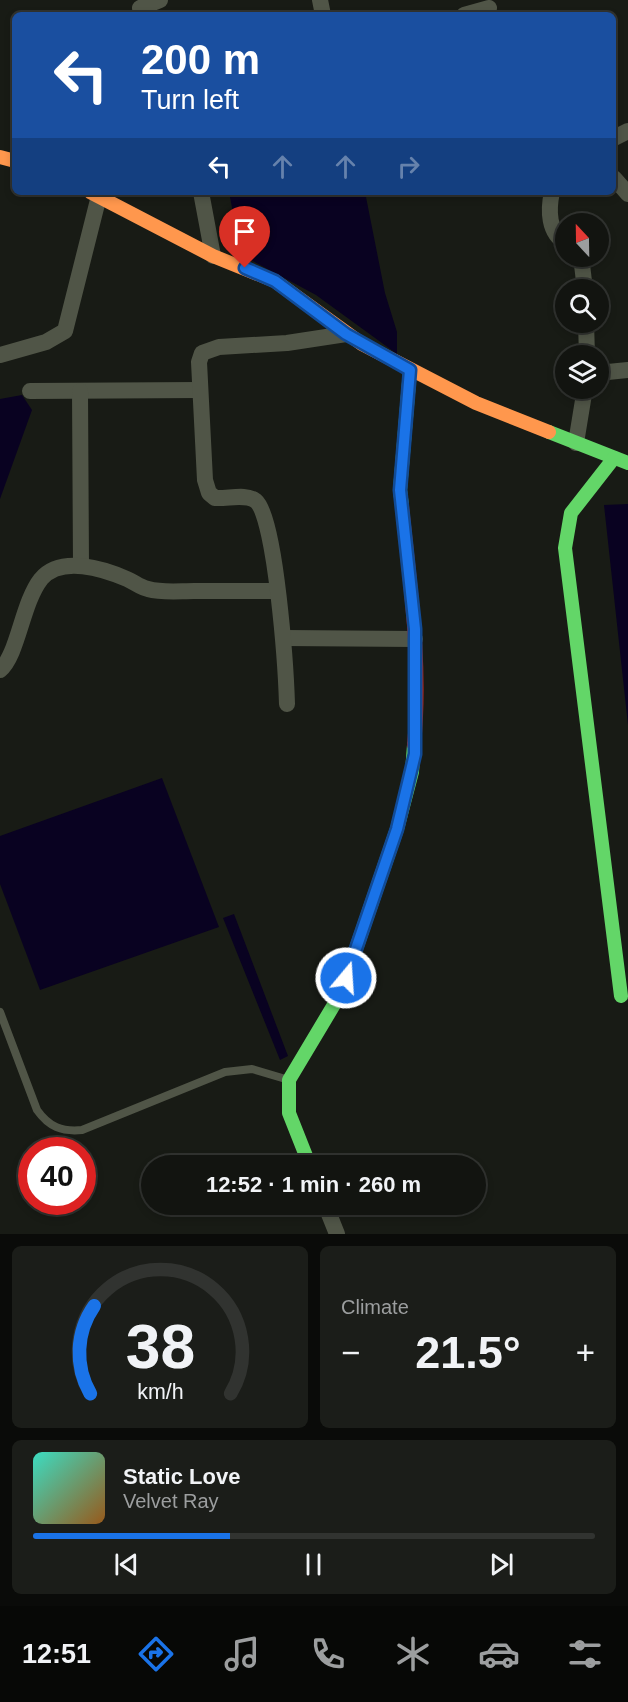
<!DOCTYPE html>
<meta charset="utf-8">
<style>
:root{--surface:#121410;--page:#1b1d19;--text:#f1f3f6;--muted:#9c9e9f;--line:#313330;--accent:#1a73e8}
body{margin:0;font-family:Helvetica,sans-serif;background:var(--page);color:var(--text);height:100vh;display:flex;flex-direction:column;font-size:22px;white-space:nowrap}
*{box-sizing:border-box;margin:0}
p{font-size:20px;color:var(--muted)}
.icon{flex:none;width:33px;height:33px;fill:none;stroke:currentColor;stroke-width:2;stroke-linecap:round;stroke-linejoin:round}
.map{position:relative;height:1234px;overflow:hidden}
.drawer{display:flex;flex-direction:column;gap:12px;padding:12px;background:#0a0b09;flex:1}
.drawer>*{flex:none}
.hud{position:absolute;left:12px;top:12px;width:604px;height:183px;border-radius:9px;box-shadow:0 3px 9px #0003,0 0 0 2px var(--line);background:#1a4fa0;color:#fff;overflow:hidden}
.needle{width:39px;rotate:338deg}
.buttons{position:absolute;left:555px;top:213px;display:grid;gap:12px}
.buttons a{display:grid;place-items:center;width:54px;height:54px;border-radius:50%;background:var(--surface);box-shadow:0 3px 9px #0003,0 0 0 2px var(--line);font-size:30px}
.speed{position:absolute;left:18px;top:1137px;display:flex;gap:12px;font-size:30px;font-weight:700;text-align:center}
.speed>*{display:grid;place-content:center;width:78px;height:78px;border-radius:50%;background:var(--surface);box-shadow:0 3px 9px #0003,0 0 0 2px var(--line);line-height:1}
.speed .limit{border:9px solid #d22;background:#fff;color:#111}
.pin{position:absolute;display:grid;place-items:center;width:51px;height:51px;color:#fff;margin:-62px -26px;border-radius:50% 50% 50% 0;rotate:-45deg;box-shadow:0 0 6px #0007}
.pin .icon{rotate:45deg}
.me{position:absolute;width:66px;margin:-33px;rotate:18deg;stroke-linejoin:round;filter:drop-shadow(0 0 4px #0008)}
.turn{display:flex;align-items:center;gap:21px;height:126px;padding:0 30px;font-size:27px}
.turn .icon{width:78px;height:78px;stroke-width:2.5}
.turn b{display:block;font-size:42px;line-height:51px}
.lanes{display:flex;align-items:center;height:57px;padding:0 30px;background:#0003;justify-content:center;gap:30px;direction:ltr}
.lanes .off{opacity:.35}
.big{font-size:45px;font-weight:700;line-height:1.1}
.drawer .tile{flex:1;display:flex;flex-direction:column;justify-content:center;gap:9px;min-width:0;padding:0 21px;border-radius:9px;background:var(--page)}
.drawer .dial{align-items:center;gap:0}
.dial svg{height:156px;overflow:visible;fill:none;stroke:var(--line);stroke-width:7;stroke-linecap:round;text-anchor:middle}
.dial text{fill:var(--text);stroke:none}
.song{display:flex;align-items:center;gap:18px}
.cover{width:72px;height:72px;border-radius:9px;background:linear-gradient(135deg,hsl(170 70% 55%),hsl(30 70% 35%))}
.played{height:6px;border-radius:3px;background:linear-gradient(90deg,var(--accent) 35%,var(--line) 35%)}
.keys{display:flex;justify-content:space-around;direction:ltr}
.heat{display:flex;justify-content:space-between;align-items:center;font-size:33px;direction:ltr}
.drawer .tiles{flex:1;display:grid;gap:12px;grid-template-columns:1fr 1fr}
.tile:last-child{grid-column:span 2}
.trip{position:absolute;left:141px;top:1155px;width:345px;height:60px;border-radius:30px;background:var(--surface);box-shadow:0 3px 9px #0003,0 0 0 2px var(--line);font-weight:700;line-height:60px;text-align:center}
.tab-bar{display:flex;height:96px;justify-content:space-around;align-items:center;background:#070806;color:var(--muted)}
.tab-bar .icon{width:42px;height:42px}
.tab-bar .selected{color:var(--accent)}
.tab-bar b{font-size:27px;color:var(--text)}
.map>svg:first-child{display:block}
</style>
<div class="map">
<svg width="628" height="1234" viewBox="0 0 628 1234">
<rect width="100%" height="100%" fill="#181b15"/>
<g fill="#090221">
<polygon points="229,192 365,192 385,293 397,332 397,354 316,295 249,259 239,244"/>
<polygon points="22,395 32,410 0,499 0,399"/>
<polygon points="628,504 628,725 604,505"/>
<polygon points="162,778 219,927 40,990 0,884 0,836"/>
<polygon points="234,914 288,1056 280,1060 223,918"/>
</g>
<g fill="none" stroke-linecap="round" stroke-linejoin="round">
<path stroke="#505547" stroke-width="8" d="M 0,1012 L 37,1110 C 49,1127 62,1132 82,1130 L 225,1072 L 252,1069 L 289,1080"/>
<g stroke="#505547" stroke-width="16">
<polyline points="320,0 323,15"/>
<polyline points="140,8 160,0"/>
<polyline points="464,15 489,8"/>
<polyline points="614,138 628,131"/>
<polyline points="614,178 628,194"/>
<polyline points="201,192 213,256"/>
<path d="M 552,192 C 548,210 548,233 566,243"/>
<polyline points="581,256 585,290"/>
<polyline points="586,322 587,356"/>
<polyline points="0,355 46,342 65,331 99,196"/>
<polyline points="598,373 628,370"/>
<polyline points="30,391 199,390"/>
<polyline points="80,391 81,566"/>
<polyline points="576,443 585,388"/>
<polyline points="284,638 415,639"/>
<path d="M 0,670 C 18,655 22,603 41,579 C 61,555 104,569 127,579 C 134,582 141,588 148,589 C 162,593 179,591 194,591 C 222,591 249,591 277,591"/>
<path d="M 287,704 C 286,671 276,518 256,501 C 246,493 228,499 215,498 L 209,493 L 205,480 L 199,362 L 202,353 L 219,347 L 287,343 L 346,334"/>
<polyline points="325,1204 337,1234"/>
</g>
<g stroke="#63d668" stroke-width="14">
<polyline points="549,432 628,463"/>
<polyline points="614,458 571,513 565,548 621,996"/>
<polyline points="402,506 400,490 410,370"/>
<polyline points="310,1166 289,1113 289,1080 335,1003 346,978 397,829 412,772 414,745"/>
</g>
<g stroke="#ff974d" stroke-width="14">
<polyline points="0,157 15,161"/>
<polyline points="90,192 213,256 275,281 362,344 476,403 549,432"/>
</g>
<path stroke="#b3261e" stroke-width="14" d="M 402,506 C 410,585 422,665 414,745"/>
</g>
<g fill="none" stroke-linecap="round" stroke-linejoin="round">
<defs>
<polyline id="route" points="245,268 275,281 346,334 410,370 400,490 415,629 415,754 397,829 346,978"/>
</defs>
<use href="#route" stroke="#114b97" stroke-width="15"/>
<use href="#route" stroke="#1a73e8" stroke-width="10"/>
</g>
</svg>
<div class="buttons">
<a><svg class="needle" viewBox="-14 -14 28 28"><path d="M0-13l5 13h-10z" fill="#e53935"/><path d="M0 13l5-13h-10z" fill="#9c9e9f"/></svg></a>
<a><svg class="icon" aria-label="search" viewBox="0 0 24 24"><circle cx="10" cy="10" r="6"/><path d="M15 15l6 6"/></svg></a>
<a><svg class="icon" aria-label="layers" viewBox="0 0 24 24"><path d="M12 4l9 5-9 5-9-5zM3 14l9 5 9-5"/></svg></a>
</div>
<div class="speed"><div class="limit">40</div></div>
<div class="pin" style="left:245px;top:268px;background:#d93025"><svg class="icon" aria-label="arrive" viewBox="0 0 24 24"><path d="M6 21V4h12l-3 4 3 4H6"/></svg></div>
<svg class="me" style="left:346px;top:978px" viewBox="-20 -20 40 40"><circle r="17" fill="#1a73e8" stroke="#fff" stroke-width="3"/><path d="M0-11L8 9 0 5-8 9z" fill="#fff"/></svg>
<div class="trip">12:52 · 1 min · 260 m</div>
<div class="hud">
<div class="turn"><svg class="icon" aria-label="left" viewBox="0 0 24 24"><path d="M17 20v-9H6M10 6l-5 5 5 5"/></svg><div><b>200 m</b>Turn left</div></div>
<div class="lanes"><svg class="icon" aria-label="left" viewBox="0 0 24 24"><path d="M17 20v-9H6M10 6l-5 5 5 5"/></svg><svg class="icon off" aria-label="ahead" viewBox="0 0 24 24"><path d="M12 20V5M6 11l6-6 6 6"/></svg><svg class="icon off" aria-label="ahead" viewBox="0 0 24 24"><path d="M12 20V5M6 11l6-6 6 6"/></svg><svg class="icon off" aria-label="right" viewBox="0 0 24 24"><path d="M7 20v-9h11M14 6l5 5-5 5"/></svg></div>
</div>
</div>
<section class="drawer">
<div class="tiles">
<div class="tile dial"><svg viewBox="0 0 100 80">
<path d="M14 69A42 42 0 1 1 86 69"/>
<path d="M14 69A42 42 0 0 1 16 24" stroke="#1a73e8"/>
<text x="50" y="56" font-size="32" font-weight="700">38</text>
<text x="50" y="72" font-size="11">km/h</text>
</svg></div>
<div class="tile"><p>Climate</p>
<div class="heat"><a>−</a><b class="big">21.5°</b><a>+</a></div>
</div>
<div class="tile">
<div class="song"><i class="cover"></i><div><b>Static Love</b><p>Velvet Ray</p></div></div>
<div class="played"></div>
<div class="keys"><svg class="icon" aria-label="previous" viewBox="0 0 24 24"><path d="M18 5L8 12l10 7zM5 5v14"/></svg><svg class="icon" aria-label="pause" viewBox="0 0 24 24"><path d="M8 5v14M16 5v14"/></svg><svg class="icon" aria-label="next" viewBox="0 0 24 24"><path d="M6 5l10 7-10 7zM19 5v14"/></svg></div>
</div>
</div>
</section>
<nav class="tab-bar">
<b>12:51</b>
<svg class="icon selected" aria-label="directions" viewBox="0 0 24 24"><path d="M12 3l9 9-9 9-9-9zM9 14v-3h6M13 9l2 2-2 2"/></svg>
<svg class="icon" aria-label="music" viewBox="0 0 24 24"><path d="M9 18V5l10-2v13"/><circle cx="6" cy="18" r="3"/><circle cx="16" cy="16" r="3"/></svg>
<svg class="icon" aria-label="phone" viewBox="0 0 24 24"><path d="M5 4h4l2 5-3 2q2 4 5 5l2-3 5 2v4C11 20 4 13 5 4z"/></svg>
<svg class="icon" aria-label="climate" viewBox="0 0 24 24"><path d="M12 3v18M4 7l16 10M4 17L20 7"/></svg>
<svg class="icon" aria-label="car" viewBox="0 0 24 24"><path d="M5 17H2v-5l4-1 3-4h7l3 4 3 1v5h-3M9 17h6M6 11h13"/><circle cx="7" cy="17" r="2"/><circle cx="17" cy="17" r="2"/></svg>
<svg class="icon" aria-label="filters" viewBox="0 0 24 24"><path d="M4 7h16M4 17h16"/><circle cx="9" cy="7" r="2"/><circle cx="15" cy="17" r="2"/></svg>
</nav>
